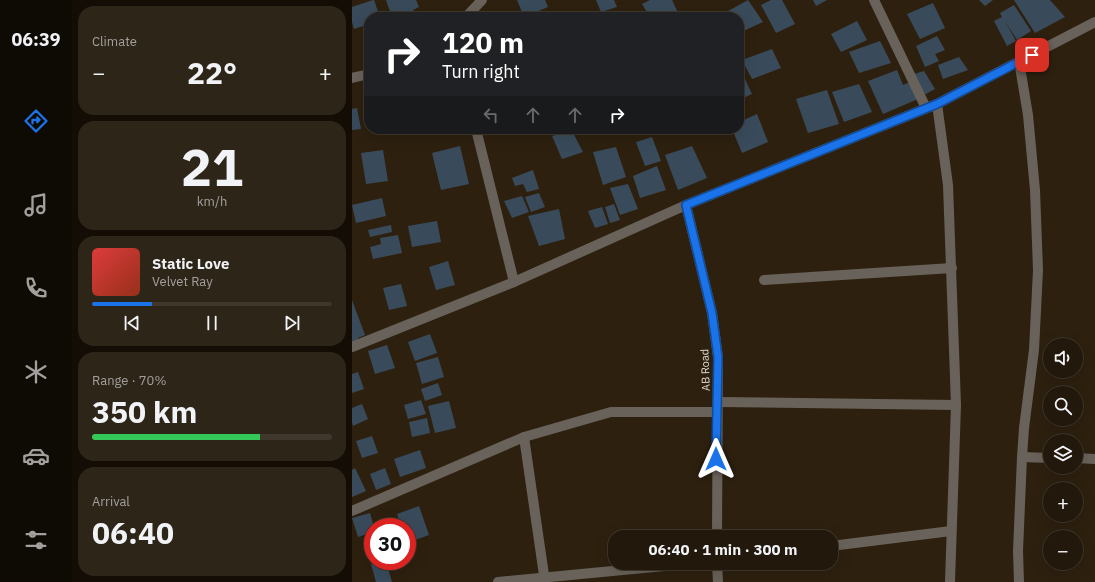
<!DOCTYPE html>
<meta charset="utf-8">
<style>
:root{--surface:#22180b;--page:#2e2519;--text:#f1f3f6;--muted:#a2a09d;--line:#3f372c;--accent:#1a73e8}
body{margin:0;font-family:"IBM Plex Sans",sans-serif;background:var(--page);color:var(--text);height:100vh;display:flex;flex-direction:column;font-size:15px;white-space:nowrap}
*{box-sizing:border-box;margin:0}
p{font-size:13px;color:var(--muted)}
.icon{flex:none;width:22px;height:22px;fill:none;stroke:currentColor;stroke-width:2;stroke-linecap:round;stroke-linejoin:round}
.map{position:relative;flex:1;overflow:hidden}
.side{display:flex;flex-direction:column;gap:6px;padding:6px;background:#130d06;width:280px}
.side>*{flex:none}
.guide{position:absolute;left:12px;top:12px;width:380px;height:122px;border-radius:16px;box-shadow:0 4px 16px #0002,0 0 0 1px var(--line);background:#202124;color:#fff;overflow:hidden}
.tools{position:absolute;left:691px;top:338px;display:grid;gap:8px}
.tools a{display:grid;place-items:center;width:40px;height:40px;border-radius:50%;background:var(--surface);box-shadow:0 4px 16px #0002,0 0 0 1px var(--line);font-size:20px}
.speed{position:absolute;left:12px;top:518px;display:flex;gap:8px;font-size:20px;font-weight:700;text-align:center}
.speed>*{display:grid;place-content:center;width:52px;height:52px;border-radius:50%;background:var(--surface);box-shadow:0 4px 16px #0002,0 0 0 1px var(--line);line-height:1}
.speed .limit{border:6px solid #d22;background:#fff;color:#111}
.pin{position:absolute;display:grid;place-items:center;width:34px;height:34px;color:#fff;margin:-17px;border-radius:8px;box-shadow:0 2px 6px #0006}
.me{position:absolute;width:44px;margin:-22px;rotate:0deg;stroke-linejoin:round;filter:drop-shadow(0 0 3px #0008)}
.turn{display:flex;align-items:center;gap:14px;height:84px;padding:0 12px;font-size:18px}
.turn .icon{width:52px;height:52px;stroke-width:2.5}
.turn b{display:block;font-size:28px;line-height:34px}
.lanes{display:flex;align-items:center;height:38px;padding:0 12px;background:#0003;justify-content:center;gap:20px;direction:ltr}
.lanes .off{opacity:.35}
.big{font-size:30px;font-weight:700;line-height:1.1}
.side .card{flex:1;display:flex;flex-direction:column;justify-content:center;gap:6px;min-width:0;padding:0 14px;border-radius:16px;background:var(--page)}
.side .dial{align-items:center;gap:0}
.dial b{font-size:52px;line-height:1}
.song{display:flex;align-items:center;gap:12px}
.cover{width:48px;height:48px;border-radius:6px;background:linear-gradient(135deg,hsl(0 70% 55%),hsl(10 70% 35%))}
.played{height:4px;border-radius:2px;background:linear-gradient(90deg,var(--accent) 25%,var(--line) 25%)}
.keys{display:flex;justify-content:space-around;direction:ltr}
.heat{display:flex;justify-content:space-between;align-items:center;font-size:22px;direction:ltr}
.charge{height:6px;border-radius:3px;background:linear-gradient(90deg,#34c759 70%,var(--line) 0)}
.trip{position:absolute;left:256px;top:530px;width:230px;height:40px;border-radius:16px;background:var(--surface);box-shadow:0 4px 16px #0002,0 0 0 1px var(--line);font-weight:700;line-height:40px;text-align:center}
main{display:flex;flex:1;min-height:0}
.menu{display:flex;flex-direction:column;width:72px;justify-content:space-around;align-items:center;background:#0e0a04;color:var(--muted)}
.menu .icon{width:28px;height:28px}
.menu .current{color:var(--accent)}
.menu b{font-size:18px;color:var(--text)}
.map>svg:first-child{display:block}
</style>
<main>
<nav class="menu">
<b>06:39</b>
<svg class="icon current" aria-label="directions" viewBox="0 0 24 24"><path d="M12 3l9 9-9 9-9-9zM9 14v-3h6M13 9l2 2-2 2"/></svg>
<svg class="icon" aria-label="music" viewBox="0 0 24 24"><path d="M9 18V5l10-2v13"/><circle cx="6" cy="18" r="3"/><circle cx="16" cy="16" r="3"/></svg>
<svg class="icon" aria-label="phone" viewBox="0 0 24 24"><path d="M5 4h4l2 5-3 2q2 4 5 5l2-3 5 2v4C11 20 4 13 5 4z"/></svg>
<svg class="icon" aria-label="climate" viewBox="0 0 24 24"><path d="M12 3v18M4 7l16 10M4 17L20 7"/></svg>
<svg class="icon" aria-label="car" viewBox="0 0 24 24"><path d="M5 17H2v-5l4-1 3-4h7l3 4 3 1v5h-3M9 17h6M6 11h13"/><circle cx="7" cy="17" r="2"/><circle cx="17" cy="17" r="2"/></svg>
<svg class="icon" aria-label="filters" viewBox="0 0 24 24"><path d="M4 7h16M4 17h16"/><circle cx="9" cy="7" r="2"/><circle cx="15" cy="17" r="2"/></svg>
</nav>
<section class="side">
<div class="card"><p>Climate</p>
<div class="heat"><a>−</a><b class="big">22°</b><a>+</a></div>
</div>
<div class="card dial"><b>21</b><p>km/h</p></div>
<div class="card">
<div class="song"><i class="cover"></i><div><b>Static Love</b><p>Velvet Ray</p></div></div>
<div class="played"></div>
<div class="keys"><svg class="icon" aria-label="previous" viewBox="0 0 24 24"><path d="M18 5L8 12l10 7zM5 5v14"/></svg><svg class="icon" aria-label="pause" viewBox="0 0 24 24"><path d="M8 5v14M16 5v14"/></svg><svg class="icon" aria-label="next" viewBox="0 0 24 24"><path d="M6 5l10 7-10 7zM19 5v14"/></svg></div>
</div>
<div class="card"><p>Range · 70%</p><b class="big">350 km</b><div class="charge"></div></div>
<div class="card"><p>Arrival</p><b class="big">06:40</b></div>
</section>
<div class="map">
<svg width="743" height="582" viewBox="0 0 743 582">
<rect width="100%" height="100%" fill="#2d200f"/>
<g fill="#394b5b">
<polygon points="21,0 22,0 28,17 17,17 17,24 2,29 0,22 0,7"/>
<polygon points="34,0 64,0 67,7 61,10 64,17 40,17"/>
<polygon points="165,0 193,0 196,7 172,17"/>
<polygon points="244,0 262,0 265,7 249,12"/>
<polygon points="298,0 320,0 328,17 298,17 290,4"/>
<polygon points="396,0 411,22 387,33 387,17 368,17 367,16"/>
<polygon points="419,0 430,0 443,24 424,33 409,5"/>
<polygon points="461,0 475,0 464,6"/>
<polygon points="627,0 641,0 633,6"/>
<polygon points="662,0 698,0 713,17 683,33"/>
<polygon points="581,3 593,28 568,39 555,14"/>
<polygon points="662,5 679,31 665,40 653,21 664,41 655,46 642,21 650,17 648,13"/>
<polygon points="505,21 515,40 489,52 479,34"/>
<polygon points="585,36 593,50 583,54 587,61 573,67 564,46"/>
<polygon points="528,41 539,63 507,73 497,52"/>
<polygon points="420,49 429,68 400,79 390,60"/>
<polygon points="607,57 616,70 591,79 586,65"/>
<polygon points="545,70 551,85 558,82 566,99 531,114 516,81"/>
<polygon points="572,71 583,89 572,95 562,74"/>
<polygon points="393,79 400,94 387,100 387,82"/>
<polygon points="507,84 520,112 492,122 480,92"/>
<polygon points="475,90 487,124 456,133 444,99"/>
<polygon points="5,108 9,129 0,130 0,109"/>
<polygon points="405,114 416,142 390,153 380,129 387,129 387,122"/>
<polygon points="163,129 184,129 185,130 164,132"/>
<polygon points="220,131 231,152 210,159 200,136"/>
<polygon points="300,137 309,161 293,166 284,142"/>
<polygon points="108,146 117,184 89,190 80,153"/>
<polygon points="340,146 355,178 326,190 313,155"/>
<polygon points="264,147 274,177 251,185 241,152"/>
<polygon points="31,150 36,181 14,184 9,153"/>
<polygon points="305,166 314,190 288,198 281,176"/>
<polygon points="181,170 187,189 175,192 171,184 163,186 160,178"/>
<polygon points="276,184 286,209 268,215 258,188"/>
<polygon points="187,193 193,207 179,212 173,197"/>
<polygon points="170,196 177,212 160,218 152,201"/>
<polygon points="30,198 34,216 4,223 0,205"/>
<polygon points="262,204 268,220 258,223 253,207"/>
<polygon points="250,207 256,224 243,228 236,211"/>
<polygon points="207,209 213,239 187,246 176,216"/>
<polygon points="85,221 89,242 60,247 56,226"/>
<polygon points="39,225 40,232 18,237 16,230"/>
<polygon points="46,235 50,253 21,259 18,247 29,244 28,238"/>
<polygon points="96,261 103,285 84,290 77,267"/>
<polygon points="49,284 55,306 37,310 31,288"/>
<polygon points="0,300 13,335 6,338 7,341 0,344"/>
<polygon points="78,334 85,353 63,361 56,342"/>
<polygon points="35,345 43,368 23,374 16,351"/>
<polygon points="86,357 92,377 70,384 64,363"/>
<polygon points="6,372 12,389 0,393 0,374"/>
<polygon points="86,383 90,395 73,401 69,389"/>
<polygon points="69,400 74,414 56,419 52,405"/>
<polygon points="97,401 104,428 83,433 76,406"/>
<polygon points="10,404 16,419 1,426 0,423 0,408"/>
<polygon points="75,418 78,433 60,437 57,422"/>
<polygon points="20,436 26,453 10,458 4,441"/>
<polygon points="68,450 74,468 48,477 42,459"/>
<polygon points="3,468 14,491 0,497 0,470"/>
<polygon points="33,468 39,484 24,490 18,474"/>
<polygon points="67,506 77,535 55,543 55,527 49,527 45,514"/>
<polygon points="18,513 22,527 21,527 21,532 6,537 0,518"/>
<polygon points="31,561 34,561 40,582 24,582 19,564"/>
</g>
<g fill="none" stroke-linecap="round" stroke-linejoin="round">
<g stroke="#69625a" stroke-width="10">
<polyline points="522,0 574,108"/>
<polyline points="114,17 130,0"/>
<polyline points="0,78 17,74"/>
<polyline points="585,104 596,185 604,405 598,582"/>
<polyline points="124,129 162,282"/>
<polyline points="334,205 360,313 366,357 365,537"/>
<polyline points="412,280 600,268"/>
<polyline points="0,347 162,282 334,205 585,104 743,22"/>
<polyline points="365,402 604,405"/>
<polyline points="172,437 193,582"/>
<polyline points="670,457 698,458"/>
<polyline points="724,458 743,459"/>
<polyline points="0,511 172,437 259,412 364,412"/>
<polyline points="479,546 599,531"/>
<polyline points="365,563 366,582"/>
<polyline points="146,582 344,563"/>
<polyline points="667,582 666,551 670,457 672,428 682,350 686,270 683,190 676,115 667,61"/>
</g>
</g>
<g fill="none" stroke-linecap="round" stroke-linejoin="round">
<defs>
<polyline id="route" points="364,459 366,357 360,313 334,205 585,104 680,55"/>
</defs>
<use href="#route" stroke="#114b97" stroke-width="10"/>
<use href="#route" stroke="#1a73e8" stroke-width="7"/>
</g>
<g text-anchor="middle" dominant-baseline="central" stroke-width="4" stroke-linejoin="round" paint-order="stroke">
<g font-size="11" fill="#e0d8cd" stroke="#2d200f">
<text transform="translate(353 370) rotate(-92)">AB Road</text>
</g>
</g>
</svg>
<div class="tools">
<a><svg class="icon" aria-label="sound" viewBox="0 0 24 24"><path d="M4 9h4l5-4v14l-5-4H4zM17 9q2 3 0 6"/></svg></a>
<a><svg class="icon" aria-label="search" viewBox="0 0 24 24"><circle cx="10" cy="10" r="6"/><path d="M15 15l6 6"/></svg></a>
<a><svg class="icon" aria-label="layers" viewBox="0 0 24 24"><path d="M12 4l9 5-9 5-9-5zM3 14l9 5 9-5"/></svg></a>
<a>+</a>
<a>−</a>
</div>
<div class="speed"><div class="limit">30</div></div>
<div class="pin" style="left:680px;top:55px;background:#d93025"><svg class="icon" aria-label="arrive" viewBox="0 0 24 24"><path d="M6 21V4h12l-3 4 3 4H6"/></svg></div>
<svg class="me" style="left:364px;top:459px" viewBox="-20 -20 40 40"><path d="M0-17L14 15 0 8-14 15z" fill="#1a73e8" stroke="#fff" stroke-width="4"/></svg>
<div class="trip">06:40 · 1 min · 300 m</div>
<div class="guide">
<div class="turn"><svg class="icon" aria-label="right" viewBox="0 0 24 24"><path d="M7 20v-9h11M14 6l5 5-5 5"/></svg><div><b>120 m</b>Turn right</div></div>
<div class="lanes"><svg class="icon off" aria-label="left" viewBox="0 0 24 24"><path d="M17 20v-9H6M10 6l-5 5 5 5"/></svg><svg class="icon off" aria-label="ahead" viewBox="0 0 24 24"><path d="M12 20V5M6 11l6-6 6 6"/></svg><svg class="icon off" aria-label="ahead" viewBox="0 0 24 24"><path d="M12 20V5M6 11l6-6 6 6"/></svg><svg class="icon" aria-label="right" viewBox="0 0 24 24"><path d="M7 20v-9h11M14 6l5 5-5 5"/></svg></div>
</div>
</div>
</main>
